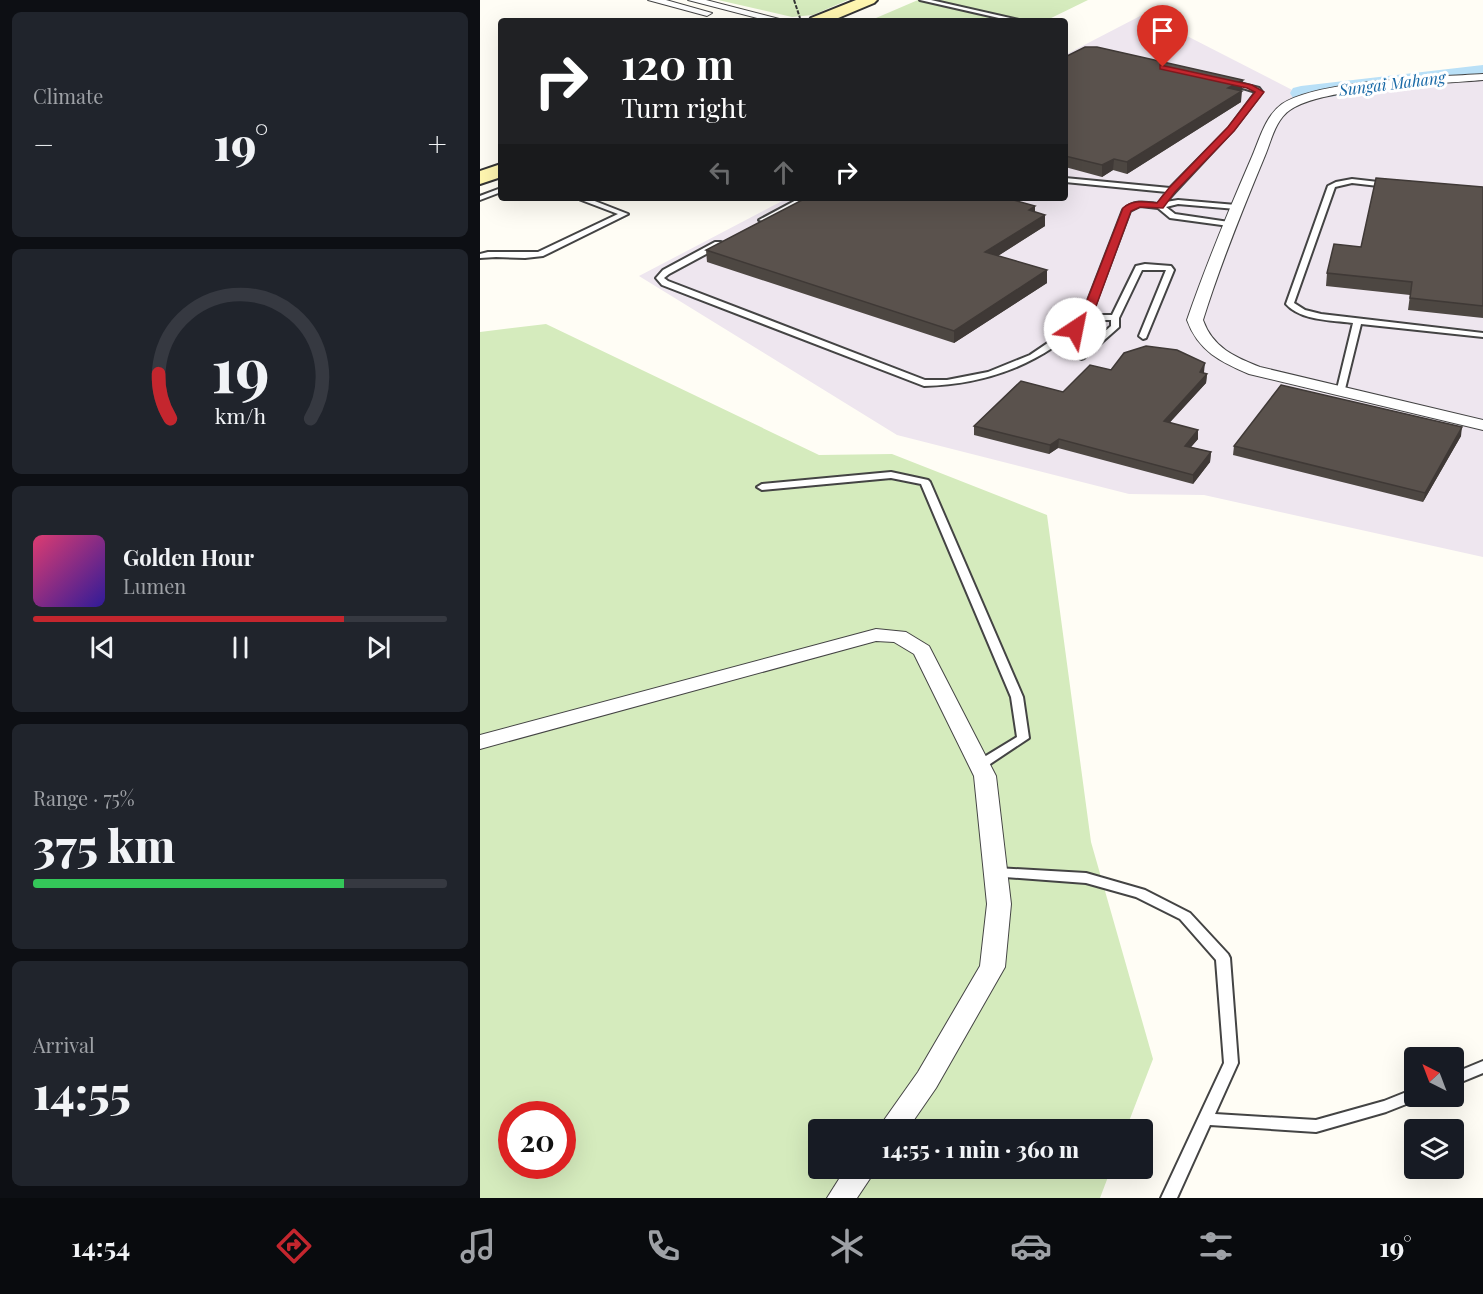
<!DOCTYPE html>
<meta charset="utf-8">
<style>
:root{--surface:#171b24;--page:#20242c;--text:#f1f3f6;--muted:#9ea1a6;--line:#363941;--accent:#c4262e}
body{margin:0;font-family:"Playfair Display",serif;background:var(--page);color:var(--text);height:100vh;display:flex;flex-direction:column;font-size:22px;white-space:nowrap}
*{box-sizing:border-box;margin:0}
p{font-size:20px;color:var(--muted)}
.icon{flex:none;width:33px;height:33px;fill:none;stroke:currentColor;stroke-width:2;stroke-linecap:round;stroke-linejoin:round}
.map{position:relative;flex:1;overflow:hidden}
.details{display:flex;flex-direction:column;gap:12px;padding:12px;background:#0d0f14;width:480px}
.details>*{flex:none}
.guide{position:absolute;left:18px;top:18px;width:570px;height:183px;border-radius:6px;box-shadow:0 6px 24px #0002;background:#202124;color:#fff;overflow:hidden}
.needle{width:39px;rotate:318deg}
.tools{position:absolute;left:924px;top:1047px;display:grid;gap:12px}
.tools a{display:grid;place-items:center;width:60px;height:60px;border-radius:6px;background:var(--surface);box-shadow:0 6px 24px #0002;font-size:30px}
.speed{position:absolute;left:18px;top:1101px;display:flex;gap:12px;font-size:30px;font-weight:700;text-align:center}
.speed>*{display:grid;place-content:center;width:78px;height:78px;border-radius:50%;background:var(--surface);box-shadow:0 6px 24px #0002;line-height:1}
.speed .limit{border:9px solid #d22;background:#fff;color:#111}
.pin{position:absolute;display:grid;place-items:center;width:51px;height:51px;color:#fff;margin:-62px -26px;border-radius:50% 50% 50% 0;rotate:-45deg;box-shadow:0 0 6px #0007}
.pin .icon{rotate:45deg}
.me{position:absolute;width:66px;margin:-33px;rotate:34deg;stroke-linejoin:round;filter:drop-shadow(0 0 4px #0008)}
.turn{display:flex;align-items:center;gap:21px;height:126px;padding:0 24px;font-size:27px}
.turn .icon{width:78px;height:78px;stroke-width:2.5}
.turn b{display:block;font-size:42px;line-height:51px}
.lanes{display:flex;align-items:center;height:57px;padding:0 24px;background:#0003;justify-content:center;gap:30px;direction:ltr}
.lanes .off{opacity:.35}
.big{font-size:45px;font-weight:800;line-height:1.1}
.details .card{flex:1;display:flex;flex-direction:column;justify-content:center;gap:9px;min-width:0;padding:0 21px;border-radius:9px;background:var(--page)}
.details .dial{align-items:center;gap:0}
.dial svg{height:156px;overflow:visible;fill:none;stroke:var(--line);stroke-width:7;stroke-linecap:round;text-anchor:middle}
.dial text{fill:var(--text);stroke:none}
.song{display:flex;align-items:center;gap:18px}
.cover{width:72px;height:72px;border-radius:9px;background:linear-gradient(135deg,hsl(340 70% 55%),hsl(250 70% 35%))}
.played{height:6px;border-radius:3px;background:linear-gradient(90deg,var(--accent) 75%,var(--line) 75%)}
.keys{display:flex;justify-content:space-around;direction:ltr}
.heat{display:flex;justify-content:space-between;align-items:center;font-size:33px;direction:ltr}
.charge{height:9px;border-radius:4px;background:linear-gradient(90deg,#34c759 75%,var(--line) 0)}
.trip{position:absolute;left:328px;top:1119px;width:345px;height:60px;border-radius:6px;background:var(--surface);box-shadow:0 6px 24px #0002;font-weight:800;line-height:60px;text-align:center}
.tab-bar{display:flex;height:96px;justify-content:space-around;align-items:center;background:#090b0e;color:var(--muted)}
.tab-bar .icon{width:42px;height:42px}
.tab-bar .selected{color:var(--accent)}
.tab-bar b{font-size:27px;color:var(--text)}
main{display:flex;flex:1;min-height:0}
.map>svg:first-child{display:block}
</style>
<main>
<section class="details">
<div class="card"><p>Climate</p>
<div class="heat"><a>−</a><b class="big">19°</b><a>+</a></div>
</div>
<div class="card dial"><svg viewBox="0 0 100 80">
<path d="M14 69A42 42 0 1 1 86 69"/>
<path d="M14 69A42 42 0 0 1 8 46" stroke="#c4262e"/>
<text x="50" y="56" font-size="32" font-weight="700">19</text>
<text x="50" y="72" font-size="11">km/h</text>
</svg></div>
<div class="card">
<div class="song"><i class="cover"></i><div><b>Golden Hour</b><p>Lumen</p></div></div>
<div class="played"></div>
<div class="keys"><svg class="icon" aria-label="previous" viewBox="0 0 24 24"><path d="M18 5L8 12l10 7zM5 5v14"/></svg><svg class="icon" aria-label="pause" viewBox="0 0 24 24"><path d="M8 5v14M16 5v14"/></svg><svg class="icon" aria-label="next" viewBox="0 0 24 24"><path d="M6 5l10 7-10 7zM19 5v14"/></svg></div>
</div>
<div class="card"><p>Range · 75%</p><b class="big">375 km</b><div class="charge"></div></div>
<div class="card"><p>Arrival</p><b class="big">14:55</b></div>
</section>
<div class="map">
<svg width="1003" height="1198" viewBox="0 0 1003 1198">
<rect width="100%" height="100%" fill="#fffdf5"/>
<polygon fill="#eee6ef" points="664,14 822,95 1003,73 1003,557 724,495 649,494 417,435 159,276 308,198 585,198 585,55"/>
<g fill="#d5ebbd" fill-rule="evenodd">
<polygon points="238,0 368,0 333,15 312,17"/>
<polygon points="438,0 608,0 565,21 389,21"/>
<path d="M 66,324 L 339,455 L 412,454 L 567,515 L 611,842 L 673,1059 L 646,1129 L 339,1130 L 339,1168 L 631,1169 L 620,1198 L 0,1198 L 0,332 ZM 32,1114 L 82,1114 L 82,1166 L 32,1166 Z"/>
</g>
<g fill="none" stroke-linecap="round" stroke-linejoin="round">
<polygon fill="#b9e0f7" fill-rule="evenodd" points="1003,65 1003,79 821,100 813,98 810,93 813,88 821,86"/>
<defs>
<g id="service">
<polygon points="440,0 451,0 543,21 532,21"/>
<path d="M 748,80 L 779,88 L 782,92 L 753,130 L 695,192 L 686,202 L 698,200 L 756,205 L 760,207 L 756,209 L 698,204 L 686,207 L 695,214 L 749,222 L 753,224 L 749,226 L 690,218 L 678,208 L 660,206 L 650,211 L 611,315 L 632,315 L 656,266 L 665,264 L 691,266 L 694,270 L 666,338 L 663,339 L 659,336 L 686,270 L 662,270 L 639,318 L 639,327 L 604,358 L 601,359 L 597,356 L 631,326 L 631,320 L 608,320 C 560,364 509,384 444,386 L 182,285 L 176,278 L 183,270 L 235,242 L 241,242 L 241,246 L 189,274 L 184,278 L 188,281 L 445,380 L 467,380 L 508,372 L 550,355 L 587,330 L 602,316 L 643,210 C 653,200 665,202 678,204 L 687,192 L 585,182 L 585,178 L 690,188 L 749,128 L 776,92 L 746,83 L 745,82 Z"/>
<path d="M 872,179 L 907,183 L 911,185 L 907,187 L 872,183 L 855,187 L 814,303 L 825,310 L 841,314 L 1003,333 L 1003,337 L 881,324 L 865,389 L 861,392 L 857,389 L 873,323 C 852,320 821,321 806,304 L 848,186 L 856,182 Z"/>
<polygon points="21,188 21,192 0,200 0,196"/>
<polygon points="96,198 107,198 148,214 63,256 45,258 16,257 0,258 0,254 8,252 58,252 138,214"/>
<polygon points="320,198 329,198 286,222 279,220"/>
<polygon points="411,472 448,480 450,482 543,697 549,738 504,768 496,768 494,765 496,762 537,737 531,697 441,484 411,478 282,490 277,487 282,484"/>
<polygon points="516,868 606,873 665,890 710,913 748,954 750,958 758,1063 735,1114 836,1120 904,1101 934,1089 934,1096 941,1096 939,1099 906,1112 836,1132 730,1125 697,1198 681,1198 744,1063 736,960 700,919 656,897 606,883 511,876 510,873 511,870"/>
<polygon points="1003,1061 1003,1073 974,1085 974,1073"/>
</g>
<g id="minor">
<polygon points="168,0 186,0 232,13 227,16"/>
<polygon points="208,0 226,0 307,21 289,21"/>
<path d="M 1003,74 L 1003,80 C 960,84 842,87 810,110 C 795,120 791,142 784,158 C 762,211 740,265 723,320 C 733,348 755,357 780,367 L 1003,420 L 1003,430 L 769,374 C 741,362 718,351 707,320 C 726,265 748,212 771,159 C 779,141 785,116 802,104 C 838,80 956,77 1003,74 Z"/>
<polygon points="396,629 426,632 449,646 516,776 531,904 525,967 456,1088 427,1130 397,1130 438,1072 500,966 507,904 494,776 434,654 414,642 396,641 0,749 0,735"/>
<polygon points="366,1168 397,1168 377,1198 347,1198"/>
</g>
<g id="secondary">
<polygon points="376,0 397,0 394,3 351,21 329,21 331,18"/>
<polygon points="21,164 21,177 0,184 0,171"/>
</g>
</defs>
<use href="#service" stroke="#444" stroke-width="4"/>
<use href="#minor" stroke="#444" stroke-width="2"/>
<use href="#secondary" stroke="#333" stroke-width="4"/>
<polyline stroke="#333" stroke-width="2" stroke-dasharray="4 1.5" stroke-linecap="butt" points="314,0 320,18"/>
<use href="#service" fill="#fff" fill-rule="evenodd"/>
<use href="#minor" fill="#fff" fill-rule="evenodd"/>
<use href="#secondary" fill="#fff6b0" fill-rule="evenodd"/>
</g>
<g fill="#4d4742">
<polygon points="585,57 762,90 760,91 761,102 647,174 633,170 622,177 585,167"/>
<polygon points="1003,187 1003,318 928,310 930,295 846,286 847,273 881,247"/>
<polygon points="555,206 555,212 565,215 565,226 518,256 567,270 567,283 474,343 227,262 226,250"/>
<polygon points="631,370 724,372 724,373 727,374 726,383 690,422 718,439 711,447 731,452 730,462 713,484 578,448 569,454 494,435 494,426 583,392"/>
<polygon points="981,436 943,502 753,455 754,446"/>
</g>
<g fill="#3f3936">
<polygon points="763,80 762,90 747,99 748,88"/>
<polygon points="762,91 761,102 647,174 647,162"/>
<polygon points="634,159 633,170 622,177 622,165"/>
<polygon points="555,206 555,218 549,210"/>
<polygon points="565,215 565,226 505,264 505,252"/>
<polygon points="567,270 567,283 474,343 474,331"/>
<polygon points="725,363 724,372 719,381 720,372"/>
<polygon points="727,374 726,383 683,430 684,421"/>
<polygon points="982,427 981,436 943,502 945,493"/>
<polygon points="718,430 718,439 704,455 705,446"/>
<polygon points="579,439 578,448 569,454 570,445"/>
<polygon points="731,452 730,462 713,484 713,475"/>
</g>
<g fill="#5a524d" stroke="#3f3936" stroke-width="1.5">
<polygon points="605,47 617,47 763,80 748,88 762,91 647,162 634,159 622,165 585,156 585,57"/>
<polygon points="896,178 1003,187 1003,306 930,298 932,282 847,273 854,244 881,247"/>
<polygon points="326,198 526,198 555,206 549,210 565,215 505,252 567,270 474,331 226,250"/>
<polygon points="666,346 697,350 725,363 720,372 727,374 684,421 718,430 705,446 731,452 713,475 579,439 570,445 494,426 541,381 583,392 610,365 631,370 644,353"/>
<polygon points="801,385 982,427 945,493 754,446"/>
</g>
<path fill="#c4262e" stroke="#7f191e" stroke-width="1.5" d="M 680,65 L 772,85 L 784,92 L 754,131 L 695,192 L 683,208 L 660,207 L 651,211 L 612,317 L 599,331 L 591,331 L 591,327 L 601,316 L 643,208 C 653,199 665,202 677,203 L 689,188 L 748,127 L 775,92 L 767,88 L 680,69 Z"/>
<g text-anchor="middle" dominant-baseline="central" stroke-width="6" stroke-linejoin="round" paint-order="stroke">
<g font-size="16" font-style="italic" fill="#1768a6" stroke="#fff">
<text transform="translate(912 83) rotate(-7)">Sungai Mahang</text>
</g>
</g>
</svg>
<div class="tools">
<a><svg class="needle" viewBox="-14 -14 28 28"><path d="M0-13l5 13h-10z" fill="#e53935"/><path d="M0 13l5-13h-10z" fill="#9ea1a6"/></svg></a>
<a><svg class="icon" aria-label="layers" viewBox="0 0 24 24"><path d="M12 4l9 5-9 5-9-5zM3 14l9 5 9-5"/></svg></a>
</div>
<div class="speed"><div class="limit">20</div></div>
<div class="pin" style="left:683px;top:67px;background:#d93025"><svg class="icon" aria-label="arrive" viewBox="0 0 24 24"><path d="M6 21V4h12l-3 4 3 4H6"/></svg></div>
<svg class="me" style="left:595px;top:329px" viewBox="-20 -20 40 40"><circle r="19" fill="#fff"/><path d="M0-13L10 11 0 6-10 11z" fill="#c4262e"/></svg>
<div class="trip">14:55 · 1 min · 360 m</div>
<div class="guide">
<div class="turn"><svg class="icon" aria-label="right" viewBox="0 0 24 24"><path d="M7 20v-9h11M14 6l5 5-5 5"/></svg><div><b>120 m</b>Turn right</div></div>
<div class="lanes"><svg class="icon off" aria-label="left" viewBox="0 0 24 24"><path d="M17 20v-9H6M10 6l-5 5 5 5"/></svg><svg class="icon off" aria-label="ahead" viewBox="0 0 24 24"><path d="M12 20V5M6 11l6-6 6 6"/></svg><svg class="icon" aria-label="right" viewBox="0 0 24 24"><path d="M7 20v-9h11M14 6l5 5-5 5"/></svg></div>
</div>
</div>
</main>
<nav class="tab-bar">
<b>14:54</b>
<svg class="icon selected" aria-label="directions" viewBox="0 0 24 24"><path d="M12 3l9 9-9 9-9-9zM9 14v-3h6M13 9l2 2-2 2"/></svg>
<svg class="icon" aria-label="music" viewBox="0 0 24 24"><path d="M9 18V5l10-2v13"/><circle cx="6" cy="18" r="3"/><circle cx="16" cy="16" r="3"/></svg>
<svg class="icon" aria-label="phone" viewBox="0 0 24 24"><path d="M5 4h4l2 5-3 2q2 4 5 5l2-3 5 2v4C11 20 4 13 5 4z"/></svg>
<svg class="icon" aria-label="climate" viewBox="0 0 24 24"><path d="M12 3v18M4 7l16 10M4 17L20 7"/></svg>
<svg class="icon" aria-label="car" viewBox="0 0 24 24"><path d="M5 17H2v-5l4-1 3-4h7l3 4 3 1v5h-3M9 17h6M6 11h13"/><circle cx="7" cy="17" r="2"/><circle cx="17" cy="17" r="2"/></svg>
<svg class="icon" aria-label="filters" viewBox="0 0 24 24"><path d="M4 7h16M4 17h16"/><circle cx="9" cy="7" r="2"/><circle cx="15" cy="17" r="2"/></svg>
<b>19°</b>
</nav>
